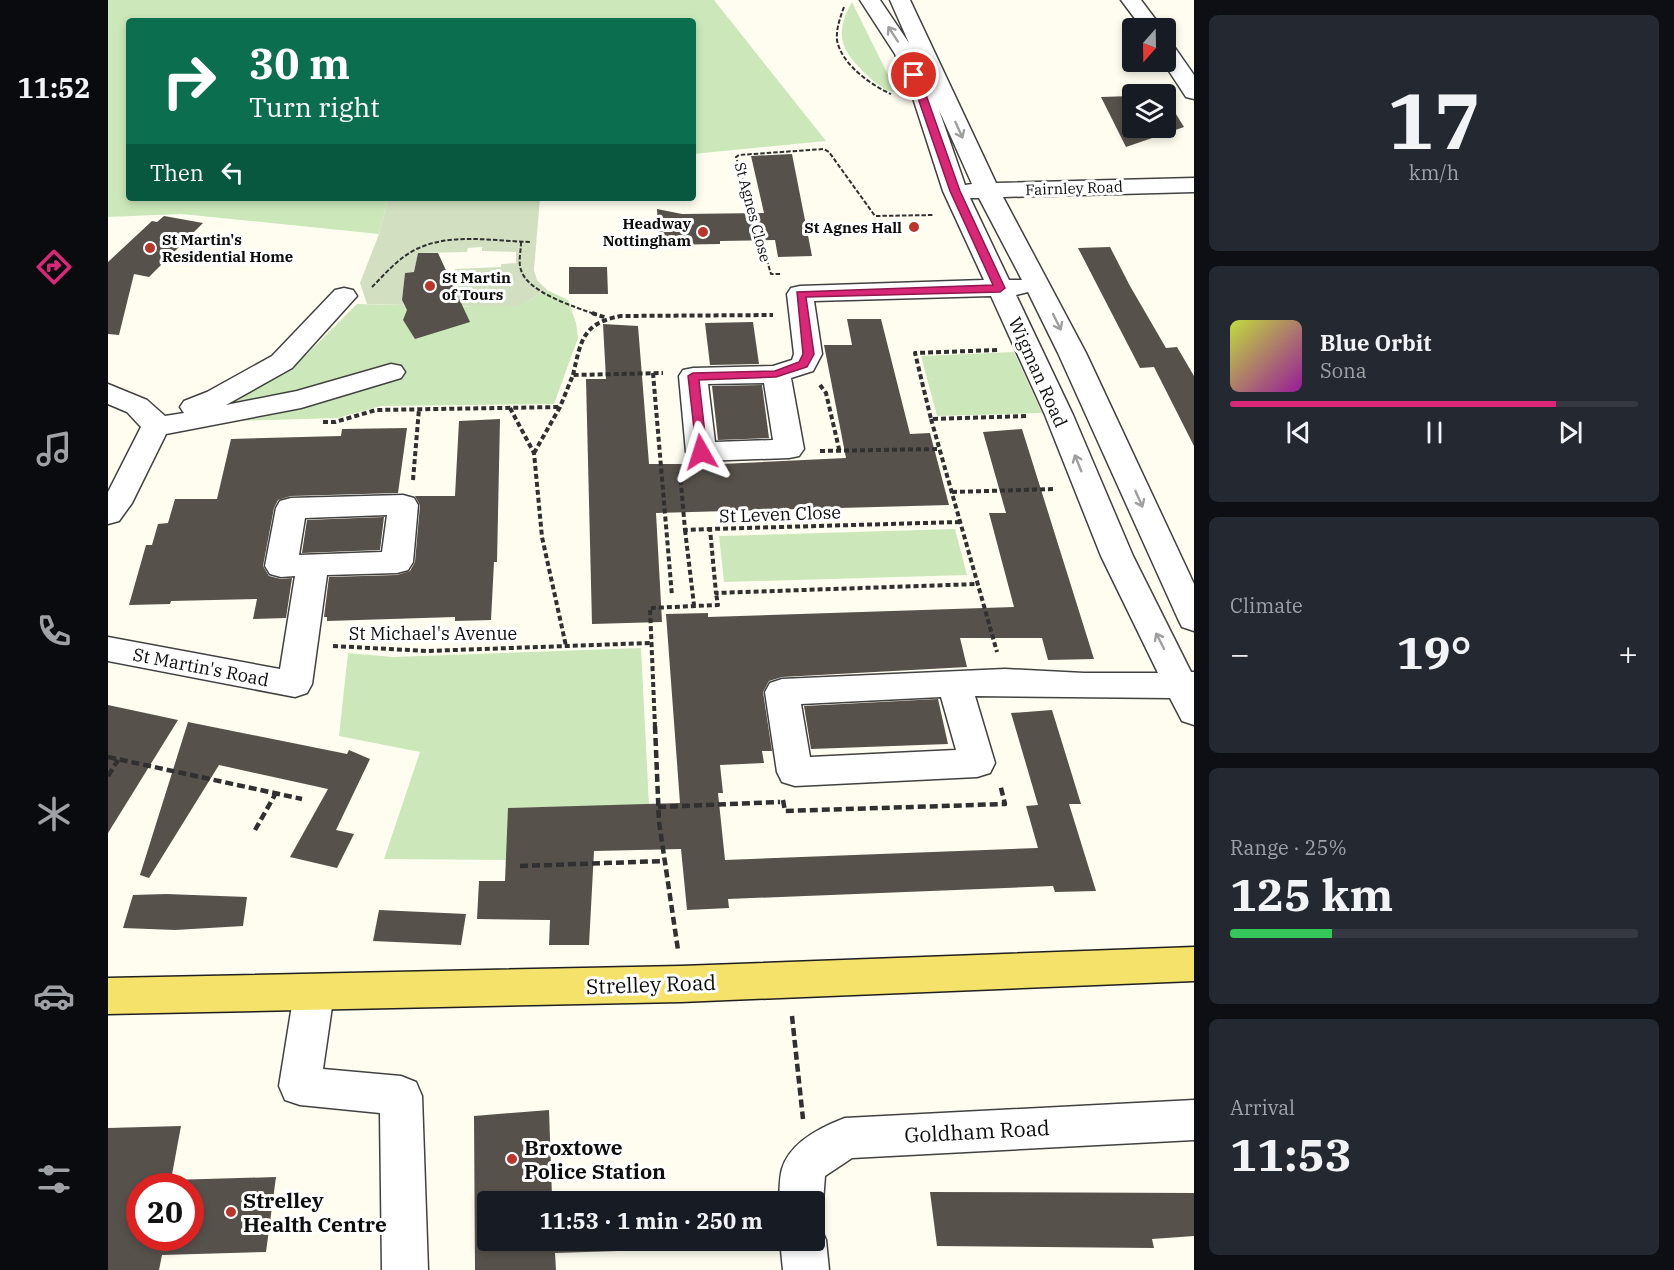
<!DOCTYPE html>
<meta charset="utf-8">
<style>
:root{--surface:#171b24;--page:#242831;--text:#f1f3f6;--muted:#9ea1a6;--line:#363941;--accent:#db2777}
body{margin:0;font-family:"IBM Plex Serif",serif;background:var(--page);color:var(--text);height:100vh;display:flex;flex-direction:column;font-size:22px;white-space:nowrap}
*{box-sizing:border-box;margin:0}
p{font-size:20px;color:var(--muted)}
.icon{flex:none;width:33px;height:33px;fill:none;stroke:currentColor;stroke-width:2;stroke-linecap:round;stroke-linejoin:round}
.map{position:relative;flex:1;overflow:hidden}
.details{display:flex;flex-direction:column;gap:15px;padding:15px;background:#0d0f14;width:480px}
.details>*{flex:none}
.guide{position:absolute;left:18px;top:18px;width:570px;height:183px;border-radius:6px;box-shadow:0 3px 9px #0003;background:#0b6e4f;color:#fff;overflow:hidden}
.needle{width:39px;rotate:200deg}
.controls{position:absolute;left:1014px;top:18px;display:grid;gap:12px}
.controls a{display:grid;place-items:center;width:54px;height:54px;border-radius:6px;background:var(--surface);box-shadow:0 3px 9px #0003;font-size:30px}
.speed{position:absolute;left:18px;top:1173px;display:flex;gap:12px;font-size:30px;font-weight:700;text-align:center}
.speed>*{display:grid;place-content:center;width:78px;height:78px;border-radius:50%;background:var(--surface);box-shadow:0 3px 9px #0003;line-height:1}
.speed .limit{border:9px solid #d22;background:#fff;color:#111}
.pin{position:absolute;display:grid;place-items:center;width:51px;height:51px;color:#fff;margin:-26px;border:3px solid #fff;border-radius:50%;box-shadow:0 2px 6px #0007}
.me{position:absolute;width:66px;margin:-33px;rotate:354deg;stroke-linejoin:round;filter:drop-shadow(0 0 4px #0008)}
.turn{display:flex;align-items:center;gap:21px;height:126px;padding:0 24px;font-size:27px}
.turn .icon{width:78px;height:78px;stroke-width:2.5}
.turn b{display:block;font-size:42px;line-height:51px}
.then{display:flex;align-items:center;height:57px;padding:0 24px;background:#0003;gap:12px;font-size:22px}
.big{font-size:45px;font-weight:800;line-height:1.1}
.details .tile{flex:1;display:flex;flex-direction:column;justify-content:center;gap:9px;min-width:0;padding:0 21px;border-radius:9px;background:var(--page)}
.details .dial{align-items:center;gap:0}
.dial b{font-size:78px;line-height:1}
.song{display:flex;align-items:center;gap:18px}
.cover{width:72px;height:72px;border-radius:9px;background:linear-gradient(135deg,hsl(70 70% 55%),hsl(300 70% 35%))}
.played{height:6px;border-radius:3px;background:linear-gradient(90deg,var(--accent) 80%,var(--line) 80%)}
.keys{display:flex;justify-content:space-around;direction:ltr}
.heat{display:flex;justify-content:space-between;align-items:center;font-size:33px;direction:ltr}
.charge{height:9px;border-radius:4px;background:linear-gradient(90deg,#34c759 25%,var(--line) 0)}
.trip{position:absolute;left:369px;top:1191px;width:348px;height:60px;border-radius:6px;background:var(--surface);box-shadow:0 3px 9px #0003;font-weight:800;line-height:60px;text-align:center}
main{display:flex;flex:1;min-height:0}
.dock{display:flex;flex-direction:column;width:108px;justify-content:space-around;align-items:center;background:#090b0e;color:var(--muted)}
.dock .icon{width:42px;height:42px}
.dock .current{color:var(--accent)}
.dock b{font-size:27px;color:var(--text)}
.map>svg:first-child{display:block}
</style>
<main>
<nav class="dock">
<b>11:52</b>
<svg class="icon current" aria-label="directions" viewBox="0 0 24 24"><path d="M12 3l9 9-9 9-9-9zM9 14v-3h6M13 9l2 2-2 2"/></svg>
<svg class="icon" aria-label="music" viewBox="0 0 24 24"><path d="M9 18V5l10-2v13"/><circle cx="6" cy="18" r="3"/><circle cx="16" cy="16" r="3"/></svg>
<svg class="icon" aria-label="phone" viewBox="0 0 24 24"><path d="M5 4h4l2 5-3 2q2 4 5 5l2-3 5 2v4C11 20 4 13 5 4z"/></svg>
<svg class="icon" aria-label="climate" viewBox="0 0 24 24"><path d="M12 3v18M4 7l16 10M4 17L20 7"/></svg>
<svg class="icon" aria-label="car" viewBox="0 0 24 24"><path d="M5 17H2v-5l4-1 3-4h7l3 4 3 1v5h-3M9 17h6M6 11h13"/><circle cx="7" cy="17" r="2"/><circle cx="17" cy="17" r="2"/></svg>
<svg class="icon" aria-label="filters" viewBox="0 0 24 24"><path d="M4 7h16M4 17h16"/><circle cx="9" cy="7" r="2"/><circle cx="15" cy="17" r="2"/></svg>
</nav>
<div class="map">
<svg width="1086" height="1270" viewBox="0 0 1086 1270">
<rect width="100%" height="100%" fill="#fefdf0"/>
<g fill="#cce8ba">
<polygon points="0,0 606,0 718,141 585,154 585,21 21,21 21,198 280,198 271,234 73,214 0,217"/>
<path d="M 744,2 L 789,93 C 777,91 770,85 761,77 C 735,53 724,36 744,2 Z"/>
<polygon points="439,290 460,300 468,323 470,338 446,404 273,406 230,418 91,422 177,371 199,354 249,304 296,305 302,313 295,320 307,338 356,321 359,316 357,311 350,307 419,302"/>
<polygon points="906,352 934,413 829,416 813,356"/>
<polygon points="847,529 859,575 616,582 611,536"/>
<polygon points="533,648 541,805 400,808 399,860 276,859 312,752 231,736 240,653 285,657"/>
</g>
<polygon fill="#d2e0c1" points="280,198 432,198 426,270 429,280 439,290 419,302 407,306 347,306 347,269 393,267 393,264 408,263 408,252 374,251 374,247 360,248 359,252 310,253 306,272 297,273 294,300 296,305 259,304 252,283 271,234"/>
<g fill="#56514b" fill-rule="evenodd">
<polygon points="1024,96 1024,128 1058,128 1058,98 1076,127 1018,147 993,97"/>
<polygon points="684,154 704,256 670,257 667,240 612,241 612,244 551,245 549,209 574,214 656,213 643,156"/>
<polygon points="56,216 95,223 41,277 26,274 11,335 0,334 0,262 44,221 49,222"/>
<polygon points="1002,247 1022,286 1058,348 1069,347 1086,376 1086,446 1046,367 1032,368 970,248"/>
<polygon points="310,253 330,253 362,322 307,339 295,320 299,310 294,300 297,273 306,272"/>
<polygon points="461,267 499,267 500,294 461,294"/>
<polygon points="739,319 773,319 802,434 822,433 841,505 548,513 554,622 484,624 478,379 498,379 495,324 530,326 541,464 613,464 738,458 716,345 744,345"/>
<polygon points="645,322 651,364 602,365 597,323"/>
<polygon points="654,385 661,438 610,440 604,386"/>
<polygon points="392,419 389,562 386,562 383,620 347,621 347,617 219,621 219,617 216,617 221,577 289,575 302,571 307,562 312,505 307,496 347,496 351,421"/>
<polygon points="299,428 290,493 183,496 170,500 166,508 155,566 161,576 173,579 184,578 178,618 145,619 149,599 63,601 62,604 21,605 38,545 44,545 50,524 60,523 67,499 109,499 123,439 233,436 234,429"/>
<polygon points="914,429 986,659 940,660 934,638 852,638 859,667 674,677 661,681 655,692 664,751 654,751 656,763 612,765 615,793 610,793 617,860 930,848 918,806 930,805 903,713 944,710 973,804 961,804 988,891 947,892 945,886 620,899 621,908 579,910 573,849 486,851 481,945 441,945 442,920 369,919 371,881 397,881 400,808 572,803 558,614 600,613 600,617 906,607 881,513 898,513 875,432"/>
<polygon points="276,517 272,550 194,553 199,520"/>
<polygon points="830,699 840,744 703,749 696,706"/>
<polygon points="0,705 70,720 0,833"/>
<polygon points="80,722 239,754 241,750 262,759 228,830 246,834 229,868 182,857 220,789 111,765 41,878 32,875"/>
<polygon points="58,894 139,897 135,926 67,930 15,928 25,895"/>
<polygon points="271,910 358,914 353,945 265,941"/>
<polygon points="441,1110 444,1197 569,1194 570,1202 380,1202 380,1240 572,1240 572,1249 447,1253 448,1270 367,1270 366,1116"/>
<path d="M 73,1126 L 63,1180 L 168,1177 L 158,1252 L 54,1255 L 51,1270 L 0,1270 L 0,1128 ZM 32,1186 L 82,1186 L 82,1238 L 32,1238 Z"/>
<polygon points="822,1192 1086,1193 1086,1236 1044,1239 1046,1248 829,1246"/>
</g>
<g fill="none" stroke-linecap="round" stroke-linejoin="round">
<defs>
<g id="minor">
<path d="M 752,0 L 772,0 L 801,43 L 782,0 L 802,0 L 888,183 L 1086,178 L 1086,192 L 895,197 L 978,353 L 1086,584 L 1086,631 L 1074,627 L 1070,619 L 950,353 L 920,292 L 908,295 L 965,415 L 1025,556 L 1083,672 L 1086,672 L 1086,725 L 1074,721 L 1062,698 L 867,696 L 887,763 L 882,773 L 869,777 L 687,786 L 674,782 L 669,772 L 657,692 L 662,683 L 674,679 L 897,669 L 976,673 L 1050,673 L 993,556 L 937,415 L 883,296 L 706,301 L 714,354 L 705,371 L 683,378 L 696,449 L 691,456 L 681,458 L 593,461 L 583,459 L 578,452 L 571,376 L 575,370 L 585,368 L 665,366 L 684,360 L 686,354 L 679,294 L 683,288 L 692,286 L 876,280 L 835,191 L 804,95 L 787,54 ZM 831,110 L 864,184 L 857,185 ZM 862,198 L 871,198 L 914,280 L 901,280 ZM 656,383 L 665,440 L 607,442 L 600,384 ZM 833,697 L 848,750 L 702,757 L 693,704 Z"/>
<polygon points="1013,0 1033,0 1054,28 1034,28"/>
<polygon points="1058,43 1065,45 1086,75 1086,99 1078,97 1055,62 1058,62"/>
<polygon points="236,288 245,290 249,296 184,368 118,405 189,391 283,364 293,366 297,372 293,378 193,408 58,434 24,503 11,521 0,524 0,492 33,427 19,412 0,404 0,384 39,400 57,416 76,413 72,407 76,401 99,392 164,356 227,290"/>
<path d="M 295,495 L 306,498 L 310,505 L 305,562 L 300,570 L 289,573 L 219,575 L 204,684 L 199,693 L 187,697 L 0,661 L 0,637 L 172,669 L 187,576 L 173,577 L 162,574 L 157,566 L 168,508 L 172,501 L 183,498 ZM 279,515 L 274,552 L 191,555 L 197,518 Z"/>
<polygon points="206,975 220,981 226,993 215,1069 293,1076 308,1082 314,1096 320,1270 274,1270 272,1113 192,1105 177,1100 171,1086 186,993 192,981"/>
<path d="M 1086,1100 L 1086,1140 L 744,1158 L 717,1176 L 715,1202 L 709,1217 L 706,1218 L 706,1202 L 671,1202 C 672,1191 671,1179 674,1169 C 682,1142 713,1127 737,1118 Z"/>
<polygon points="706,1222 711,1224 718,1240 721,1270 675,1270 672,1240 706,1240"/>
</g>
<polygon id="major" points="1086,947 1086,981 573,1002 0,1014 0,978 573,966"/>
</defs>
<use href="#minor" stroke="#414141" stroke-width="3"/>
<use href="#major" stroke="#1f1f1f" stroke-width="3"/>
<g stroke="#303030" stroke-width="2" stroke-dasharray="4.5 2" stroke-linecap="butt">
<path d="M 736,7 C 732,18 728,29 729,40 C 733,64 763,85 783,94"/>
<path d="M 413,242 C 413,251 410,262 413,270 C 420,293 468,307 489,315"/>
<polyline points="672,274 663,274 628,157 631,155 716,149 721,152 767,216 826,215"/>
<path d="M 264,287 C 278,273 292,256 311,248 C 344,233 387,241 422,242"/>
</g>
<g stroke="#303030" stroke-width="4" stroke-dasharray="5 3" stroke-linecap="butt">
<polyline points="484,313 499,318"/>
<polyline points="889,350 807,353 823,419 918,416"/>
<polyline points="545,373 564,596"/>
<path d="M 465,375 C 473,341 474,323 513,316 L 665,315"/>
<polyline points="712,385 718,393 732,453"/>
<polyline points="402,408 426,453 434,537 458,646"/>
<polyline points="823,419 889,652"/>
<polyline points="215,422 227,422 268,410 452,407"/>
<polyline points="712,451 832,449"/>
<polyline points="426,453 452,407 465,375 555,373"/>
<polyline points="572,472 577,530 602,529"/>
<polyline points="305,480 311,409"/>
<polyline points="844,492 948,489"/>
<polyline points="852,522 602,529 608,593 870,584"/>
<polyline points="577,530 586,605"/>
<polyline points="225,646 319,651 542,643"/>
<polyline points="547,727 542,608 610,605 608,593"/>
</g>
<g stroke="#303030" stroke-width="4.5" stroke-dasharray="8 4" stroke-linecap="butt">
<polyline points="547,726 551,822 570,950"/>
<polyline points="0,757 194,799"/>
<polyline points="0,776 10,760"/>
<polyline points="675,800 677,811 897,804 892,784"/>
<polyline points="550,807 672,802"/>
<polyline points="147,830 168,793"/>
<polyline points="412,866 556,861"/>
<polyline points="684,1016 695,1119"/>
</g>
<use href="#minor" fill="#fff" fill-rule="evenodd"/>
<use href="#major" fill="#f4e26a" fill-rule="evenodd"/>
</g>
<defs><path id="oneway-shaft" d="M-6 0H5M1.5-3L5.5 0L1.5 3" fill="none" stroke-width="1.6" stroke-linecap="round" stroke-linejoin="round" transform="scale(1.5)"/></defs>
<g stroke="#9f9f9f">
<use href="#oneway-shaft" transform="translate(785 34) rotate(-123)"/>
<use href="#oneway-shaft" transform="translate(851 130) rotate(66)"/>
<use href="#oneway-shaft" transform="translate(949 322) rotate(64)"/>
<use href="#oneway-shaft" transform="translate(970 463) rotate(-112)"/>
<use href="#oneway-shaft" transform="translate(1031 499) rotate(66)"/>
<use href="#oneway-shaft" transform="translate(1052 641) rotate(-117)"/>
</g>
<polygon fill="#db2777" stroke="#8e194d" stroke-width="1.5" points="806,72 811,75 852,191 897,288 892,292 698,297 706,354 699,367 668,377 591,380 599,452 597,455 589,455 580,376 585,373 667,371 691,362 695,354 689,292 885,285 842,191 802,75"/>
<g fill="#ba352a" stroke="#fff" stroke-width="2">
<circle cx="806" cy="227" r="6"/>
<circle cx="595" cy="232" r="6"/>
<circle cx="42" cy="248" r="6"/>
<circle cx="322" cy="286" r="6"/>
<circle cx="404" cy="1159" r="6"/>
<circle cx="123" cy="1212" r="6"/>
</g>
<g text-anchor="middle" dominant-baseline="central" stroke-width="6" stroke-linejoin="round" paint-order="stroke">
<g font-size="15" fill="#0e0e0e" stroke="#fff">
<text transform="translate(966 188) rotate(-2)">Fairnley Road</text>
<text transform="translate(645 212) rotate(75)">St Agnes Close</text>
</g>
<g font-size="15" font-weight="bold" fill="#0e0e0e" stroke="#fff" text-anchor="end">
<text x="583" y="223">Headway<tspan x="583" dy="17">Nottingham</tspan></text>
<text x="794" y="227">St Agnes Hall</text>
<text x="54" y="239" text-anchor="start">St Martin's<tspan x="54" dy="17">Residential Home</tspan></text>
<text x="334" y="277" text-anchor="start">St Martin<tspan x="334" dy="17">of Tours</tspan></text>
</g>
<g font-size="18" fill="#0e0e0e" stroke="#fff">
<text transform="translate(930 372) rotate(66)">Wigman Road</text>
<text transform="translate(672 514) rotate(-2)">St Leven Close</text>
<text x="325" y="633">St Michael's Avenue</text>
<text transform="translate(93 667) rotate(11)">St Martin's Road</text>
</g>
<g font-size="21" fill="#0e0e0e" stroke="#fff">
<text transform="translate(543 984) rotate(-2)">Strelley Road</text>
<text transform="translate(869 1131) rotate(-3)">Goldham Road</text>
</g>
<g font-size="21" font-weight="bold" fill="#0e0e0e" stroke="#fff" text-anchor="start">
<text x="416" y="1147">Broxtowe<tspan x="416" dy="24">Police Station</tspan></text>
<text x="135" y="1200">Strelley<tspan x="135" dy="24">Health Centre</tspan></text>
</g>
</g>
</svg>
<div class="controls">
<a><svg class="needle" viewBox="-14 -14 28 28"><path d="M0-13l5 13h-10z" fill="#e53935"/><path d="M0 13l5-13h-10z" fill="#9ea1a6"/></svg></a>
<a><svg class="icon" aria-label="layers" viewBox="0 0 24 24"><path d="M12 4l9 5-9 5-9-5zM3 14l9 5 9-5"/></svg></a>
</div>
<div class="speed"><div class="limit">20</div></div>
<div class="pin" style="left:806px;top:75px;background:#d93025"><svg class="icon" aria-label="arrive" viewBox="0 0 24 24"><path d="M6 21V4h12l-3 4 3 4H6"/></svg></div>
<svg class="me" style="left:593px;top:452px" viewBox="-20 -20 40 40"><path d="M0-17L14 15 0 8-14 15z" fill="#db2777" stroke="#fff" stroke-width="4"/></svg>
<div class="trip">11:53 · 1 min · 250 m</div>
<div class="guide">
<div class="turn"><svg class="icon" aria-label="right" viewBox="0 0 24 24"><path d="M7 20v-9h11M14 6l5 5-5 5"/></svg><div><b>30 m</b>Turn right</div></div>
<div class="then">Then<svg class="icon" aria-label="left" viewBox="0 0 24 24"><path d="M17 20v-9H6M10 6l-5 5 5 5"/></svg></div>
</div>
</div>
<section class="details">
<div class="tile dial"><b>17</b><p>km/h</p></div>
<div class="tile">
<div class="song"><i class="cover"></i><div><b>Blue Orbit</b><p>Sona</p></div></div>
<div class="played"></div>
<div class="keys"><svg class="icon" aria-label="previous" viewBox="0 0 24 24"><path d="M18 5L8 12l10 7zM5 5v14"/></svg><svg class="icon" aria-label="pause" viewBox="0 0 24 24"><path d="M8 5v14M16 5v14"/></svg><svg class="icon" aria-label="next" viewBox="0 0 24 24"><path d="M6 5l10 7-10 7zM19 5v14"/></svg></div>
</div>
<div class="tile"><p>Climate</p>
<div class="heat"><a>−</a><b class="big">19°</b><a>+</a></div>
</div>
<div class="tile"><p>Range · 25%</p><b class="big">125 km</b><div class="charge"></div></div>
<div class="tile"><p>Arrival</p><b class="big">11:53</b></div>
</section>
</main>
